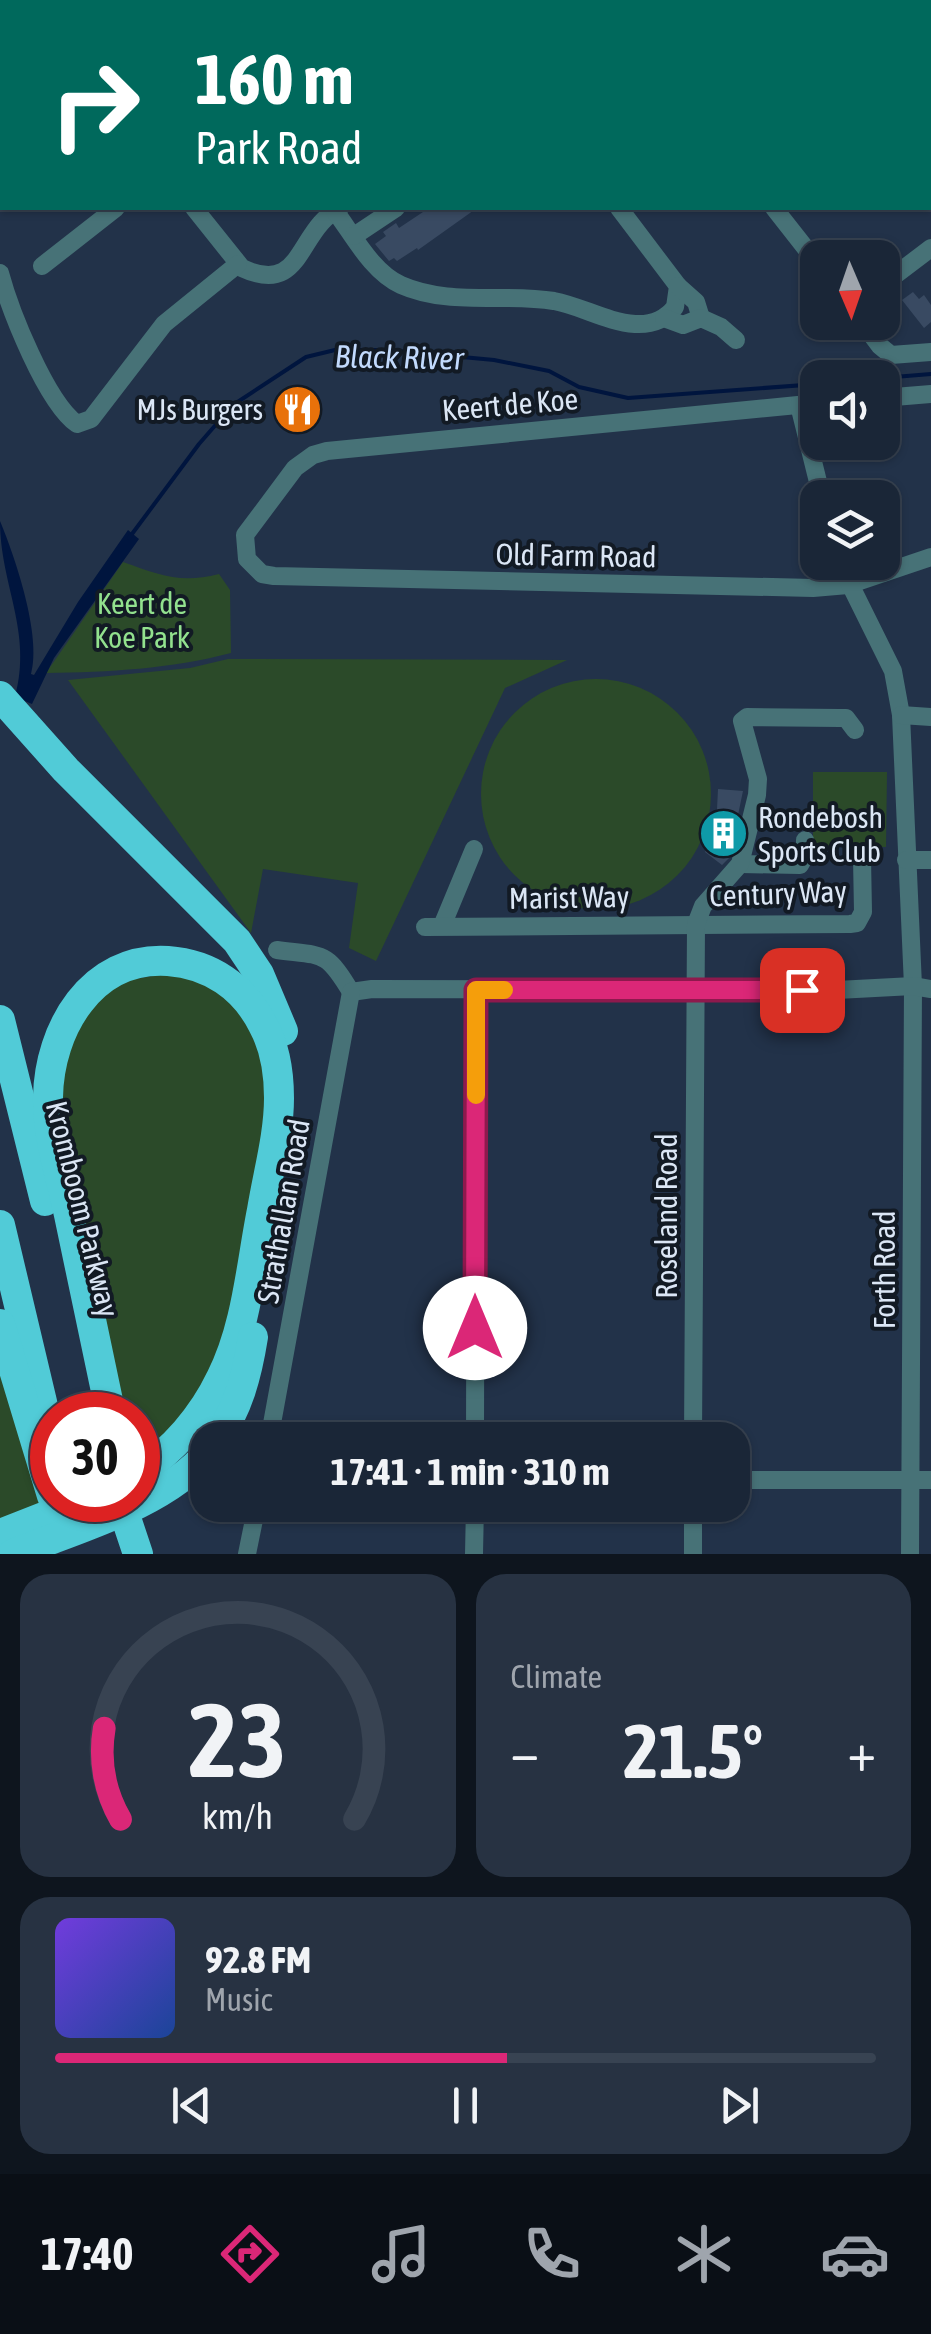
<!DOCTYPE html>
<meta charset="utf-8">
<style>
:root{--surface:#1a2637;--page:#273242;--text:#f1f3f6;--muted:#9fa5ad;--line:#384352;--accent:#db2777}
body{margin:0;font-family:"Asap Condensed",sans-serif;background:var(--page);color:var(--text);height:100vh;display:flex;flex-direction:column;font-size:38px;white-space:nowrap}
*{box-sizing:border-box;margin:0}
p{font-size:32px;color:var(--muted)}
.icon{flex:none;width:55px;height:55px;fill:none;stroke:currentColor;stroke-width:2;stroke-linecap:round;stroke-linejoin:round}
.map{position:relative;height:1554px;overflow:hidden}
.panel{display:flex;flex-direction:column;gap:20px;padding:20px;background:#0e151e;flex:1}
.panel>*{flex:none}
.top-card{position:absolute;left:0px;top:0px;width:932px;height:210px;box-shadow:0 2px 8px #0004,0 0 0 2px var(--line);background:#00695c;color:#fff;overflow:hidden}
.needle{width:65px;rotate:178deg}
.controls{position:absolute;left:800px;top:240px;display:grid;gap:20px}
.controls a{display:grid;place-items:center;width:100px;height:100px;border-radius:20px;background:var(--surface);box-shadow:0 2px 8px #0004,0 0 0 2px var(--line);font-size:50px}
.speed{position:absolute;left:30px;top:1392px;display:flex;gap:20px;font-size:50px;font-weight:700;text-align:center}
.speed>*{display:grid;place-content:center;width:130px;height:130px;border-radius:50%;background:var(--surface);box-shadow:0 2px 8px #0004,0 0 0 2px var(--line);line-height:1}
.speed .limit{border:15px solid #d22;background:#fff;color:#111}
.pin{position:absolute;display:grid;place-items:center;width:85px;height:85px;color:#fff;margin:-42px;border-radius:20px;box-shadow:0 5px 15px #0006}
.me{position:absolute;width:110px;margin:-55px;rotate:0deg;stroke-linejoin:round;filter:drop-shadow(0 0 8px #0008)}
.turn{display:flex;align-items:center;gap:35px;height:210px;padding:0 30px;font-size:45px}
.turn .icon{width:130px;height:130px;stroke-width:2.5}
.turn b{display:block;font-size:70px;line-height:85px}
.big{font-size:75px;font-weight:700;line-height:1.1}
.panel .card{flex:1;display:flex;flex-direction:column;justify-content:center;gap:15px;min-width:0;padding:0 35px;border-radius:30px;background:var(--page)}
.panel .dial{align-items:center;gap:0}
.dial svg{height:260px;overflow:visible;fill:none;stroke:var(--line);stroke-width:7;stroke-linecap:round;text-anchor:middle}
.dial text{fill:var(--text);stroke:none}
.song{display:flex;align-items:center;gap:30px}
.cover{width:120px;height:120px;border-radius:15px;background:linear-gradient(135deg,hsl(260 70% 55%),hsl(220 70% 35%))}
.played{height:10px;border-radius:5px;background:linear-gradient(90deg,var(--accent) 55%,var(--line) 55%)}
.keys{display:flex;justify-content:space-around;direction:ltr}
.heat{display:flex;justify-content:space-between;align-items:center;font-size:55px;direction:ltr}
.panel .tiles{flex:1;display:grid;gap:20px;grid-template-columns:1fr 1fr}
.card:last-child{grid-column:span 2}
.trip{position:absolute;left:190px;top:1422px;width:560px;height:100px;border-radius:30px;background:var(--surface);box-shadow:0 2px 8px #0004,0 0 0 2px var(--line);font-weight:700;line-height:100px;text-align:center}
.dock{display:flex;height:160px;justify-content:space-around;align-items:center;background:#0a0f16;color:var(--muted)}
.dock .icon{width:70px;height:70px}
.dock .on{color:var(--accent)}
.dock b{font-size:45px;color:var(--text)}
.map>svg:first-child{display:block}
</style>
<div class="map">
<svg width="931" height="1554" viewBox="0 0 931 1554">
<rect width="100%" height="100%" fill="#223249"/>
<g fill="#2b4a29">
<path d="M 123,562 C 160,575 180,584 219,574 L 230,590 L 231,653 C 170,669 110,672 46,673 Z"/>
<polygon points="228,659 567,660 505,688 376,961 349,948 358,883 263,869 251,933 68,680 190,668"/>
<circle cx="596" cy="794" r="115"/>
<polygon points="813,772 887,772 886,847 813,846"/>
<polygon points="182,971 242,1007 271,1086 229,1333 185,1416 138,1459 138,1415 124,1415 59,1118 61,1051 111,983"/>
<polygon points="0,1364 43,1505 0,1522"/>
</g>
<path fill="#00153e" d="M 0,521 C 15,557 42,636 31,674 L 34,675 L 78,602 L 128,530 L 139,539 L 54,658 L 32,704 L 15,697 C 33,631 0,585 0,521 Z"/>
<g fill="none" stroke-linecap="round" stroke-linejoin="round">
<g stroke="#00153e" stroke-width="4">
<polyline points="882,378 931,374"/>
<polyline points="129,538 199,444 233,405 306,357 335,350 388,350 494,360 549,371 579,387 628,398 818,384"/>
</g>
</g>
<g fill="#394a62">
<polygon points="429,208 477,208 418,250 417,248 397,261 394,258 389,261 375,244 386,236 383,232 396,223 399,228"/>
<polygon points="913,292 919,299 924,295 931,305 931,322 924,328 902,300"/>
<polygon points="718,789 743,791 729,858 722,865 705,852 717,809"/>
</g>
<g fill="none" stroke-linecap="round" stroke-linejoin="round">
<g stroke="#477277" stroke-width="18">
<polyline points="48,0 48,2"/>
<polyline points="502,2 506,0"/>
<polyline points="605,2 609,0"/>
<polyline points="751,2 754,0"/>
<polyline points="0,53 2,53"/>
<polyline points="930,57 931,56"/>
<polyline points="0,124 2,123"/>
<path d="M 194,208 L 242,268 C 293,292 297,250 321,223 C 326,217 333,212 340,208"/>
<polyline points="774,208 818,264"/>
<path d="M 335,211 C 353,235 372,272 401,285 C 448,306 504,293 554,301 C 581,306 607,322 635,324 C 652,325 665,320 675,307 L 678,286 L 619,208"/>
<polyline points="354,236 396,208"/>
<polyline points="42,266 116,208"/>
<path d="M 0,273 C 10,310 46,402 77,424 L 91,419 L 164,324 L 238,264"/>
<polyline points="882,285 931,248"/>
<polyline points="678,286 696,302 701,318"/>
<polyline points="664,318 683,325 701,318 721,327 736,340"/>
<polyline points="862,322 880,346 891,355 931,352"/>
<polyline points="882,398 931,394"/>
<polyline points="818,403 327,451 313,455 295,468 245,535 247,559 262,574 274,576 813,588 848,585 931,557"/>
<polyline points="799,405 822,498"/>
<polyline points="839,562 893,671 901,715 913,986 910,1554"/>
<polyline points="901,715 931,717"/>
<polyline points="906,860 931,860"/>
<polyline points="740,864 800,865 805,856 805,840"/>
<polyline points="442,926 474,849"/>
<polyline points="425,927 850,924 857,923 863,912 862,858"/>
<path d="M 277,950 C 323,956 326,950 351,992"/>
<polyline points="351,992 372,989 837,990 913,986 931,989"/>
<polyline points="269,1440 351,992"/>
<polyline points="475,1440 476,990"/>
<polyline points="693,1440 696,924 703,906 740,864 757,795 758,779 742,721 747,717 840,718 846,718 855,730"/>
<polyline points="732,1480 931,1480"/>
<polyline points="247,1554 257,1505"/>
<polyline points="474,1554 475,1505"/>
<polyline points="693,1554 693,1505"/>
</g>
<g stroke="#51cbd7" stroke-width="30">
<polyline points="0,696 66,770 237,941 259,974 283,1031"/>
<polyline points="0,1020 45,1201"/>
<polyline points="0,1225 52,1444"/>
<polyline points="0,1324 52,1496"/>
<path d="M 111,1415 C 97,1348 83,1282 69,1215 C 61,1177 47,1136 48,1097 C 49,1030 91,956 168,961 C 210,964 244,987 263,1025 C 275,1047 279,1073 279,1098 C 279,1135 268,1173 262,1210 C 251,1265 247,1327 221,1378 C 203,1416 173,1451 138,1473"/>
<path d="M 216,1440 C 238,1409 247,1375 253,1337"/>
<polyline points="120,1500 138,1554"/>
<polyline points="0,1534 87,1500"/>
<path d="M 13,1554 C 77,1528 162,1506 208,1453"/>
</g>
</g>
<g fill="none" stroke-linecap="round" stroke-linejoin="round">
<defs>
<polyline id="route" points="475,1328 476,990 802,990"/>
</defs>
<use href="#route" stroke="#8e194d" stroke-width="25"/>
<use href="#route" stroke="#db2777" stroke-width="18"/>
<polyline stroke="#f59e0b" stroke-width="18" points="476,1095 476,990 504,990"/>
</g>
<defs>
<symbol id="restaurant-disc" viewBox="-11 -11 22 22"><circle r="9.5" fill="#e8710a" stroke="#121a24"/><path d="M-5-6h1v4h1v-4h1v4h1v-4h1v5L-1.5 .5V6h-2V.5L-5-1ZM5-6V6H3V1.5H1.5Q1.5-4 5-6Z" fill="#fff"/></symbol>
<symbol id="building-disc" viewBox="-11 -11 22 22"><circle r="9.5" fill="#0f9aa8" stroke="#121a24"/><path d="M-4-6H4V6H1V3H-1V6H-4ZM-2.5-4.3h1.7v1.8h-1.7ZM.8-4.3h1.7v1.8H.8ZM-2.5-1h1.7V.8h-1.7ZM.8-1h1.7V.8H.8Z" fill="#fff"/></symbol>
</defs>
<g fill-rule="evenodd">
<use href="#restaurant-disc" x="270" y="382" width="55" height="55"/>
<use href="#building-disc" x="696" y="806" width="55" height="55"/>
</g>
<g text-anchor="middle" dominant-baseline="central" stroke-width="8" stroke-linejoin="round" paint-order="stroke">
<g font-size="30" fill="#dbe6f5" stroke="#121a24">
<text transform="translate(510 404) rotate(-5)">Keert de Koe</text>
<text transform="translate(576 555) rotate(1)">Old Farm Road</text>
<text transform="translate(778 893) rotate(-2)">Century Way</text>
<text transform="translate(569 897) rotate(-1)">Marist Way</text>
<text transform="translate(83 1209) rotate(76)">Kromboom Parkway</text>
<text transform="translate(283 1211) rotate(-80)">Strathallan Road</text>
<text transform="translate(666 1216) rotate(-90)">Roseland Road</text>
<text transform="translate(884 1270) rotate(-90)">Forth Road</text>
</g>
<g font-size="30" fill="#dbe6f5" stroke="#121a24" text-anchor="end">
<text x="263" y="409">MJs Burgers</text>
<text x="758" y="817" text-anchor="start">Rondebosh<tspan x="758" dy="34">Sports Club</tspan></text>
</g>
<g font-size="30" fill="#92e18e" stroke="#121a24">
<text x="142" y="603">Keert de<tspan x="142" dy="34">Koe Park</tspan></text>
</g>
<g font-size="32" font-style="italic" fill="#c2dafd" stroke="#121a24">
<text transform="translate(399 357) rotate(1)">Black River</text>
</g>
</g>
</svg>
<div class="controls">
<a><svg class="needle" viewBox="-14 -14 28 28"><path d="M0-13l5 13h-10z" fill="#e53935"/><path d="M0 13l5-13h-10z" fill="#9fa5ad"/></svg></a>
<a><svg class="icon" aria-label="sound" viewBox="0 0 24 24"><path d="M4 9h4l5-4v14l-5-4H4zM17 9q2 3 0 6"/></svg></a>
<a><svg class="icon" aria-label="layers" viewBox="0 0 24 24"><path d="M12 4l9 5-9 5-9-5zM3 14l9 5 9-5"/></svg></a>
</div>
<div class="speed"><div class="limit">30</div></div>
<div class="pin" style="left:802px;top:990px;background:#d93025"><svg class="icon" aria-label="arrive" viewBox="0 0 24 24"><path d="M6 21V4h12l-3 4 3 4H6"/></svg></div>
<svg class="me" style="left:475px;top:1328px" viewBox="-20 -20 40 40"><circle r="19" fill="#fff"/><path d="M0-13L10 11 0 6-10 11z" fill="#db2777"/></svg>
<div class="trip">17:41 · 1 min · 310 m</div>
<div class="top-card">
<div class="turn"><svg class="icon" aria-label="right" viewBox="0 0 24 24"><path d="M7 20v-9h11M14 6l5 5-5 5"/></svg><div><b>160 m</b>Park Road</div></div>
</div>
</div>
<section class="panel">
<div class="tiles">
<div class="card dial"><svg viewBox="0 0 100 80">
<path d="M14 69A42 42 0 1 1 86 69"/>
<path d="M14 69A42 42 0 0 1 9 41" stroke="#db2777"/>
<text x="50" y="56" font-size="32" font-weight="700">23</text>
<text x="50" y="72" font-size="11">km/h</text>
</svg></div>
<div class="card"><p>Climate</p>
<div class="heat"><a>−</a><b class="big">21.5°</b><a>+</a></div>
</div>
<div class="card">
<div class="song"><i class="cover"></i><div><b>92.8 FM</b><p>Music</p></div></div>
<div class="played"></div>
<div class="keys"><svg class="icon" aria-label="previous" viewBox="0 0 24 24"><path d="M18 5L8 12l10 7zM5 5v14"/></svg><svg class="icon" aria-label="pause" viewBox="0 0 24 24"><path d="M8 5v14M16 5v14"/></svg><svg class="icon" aria-label="next" viewBox="0 0 24 24"><path d="M6 5l10 7-10 7zM19 5v14"/></svg></div>
</div>
</div>
</section>
<nav class="dock">
<b>17:40</b>
<svg class="icon on" aria-label="directions" viewBox="0 0 24 24"><path d="M12 3l9 9-9 9-9-9zM9 14v-3h6M13 9l2 2-2 2"/></svg>
<svg class="icon" aria-label="music" viewBox="0 0 24 24"><path d="M9 18V5l10-2v13"/><circle cx="6" cy="18" r="3"/><circle cx="16" cy="16" r="3"/></svg>
<svg class="icon" aria-label="phone" viewBox="0 0 24 24"><path d="M5 4h4l2 5-3 2q2 4 5 5l2-3 5 2v4C11 20 4 13 5 4z"/></svg>
<svg class="icon" aria-label="climate" viewBox="0 0 24 24"><path d="M12 3v18M4 7l16 10M4 17L20 7"/></svg>
<svg class="icon" aria-label="car" viewBox="0 0 24 24"><path d="M5 17H2v-5l4-1 3-4h7l3 4 3 1v5h-3M9 17h6M6 11h13"/><circle cx="7" cy="17" r="2"/><circle cx="17" cy="17" r="2"/></svg>
</nav>
